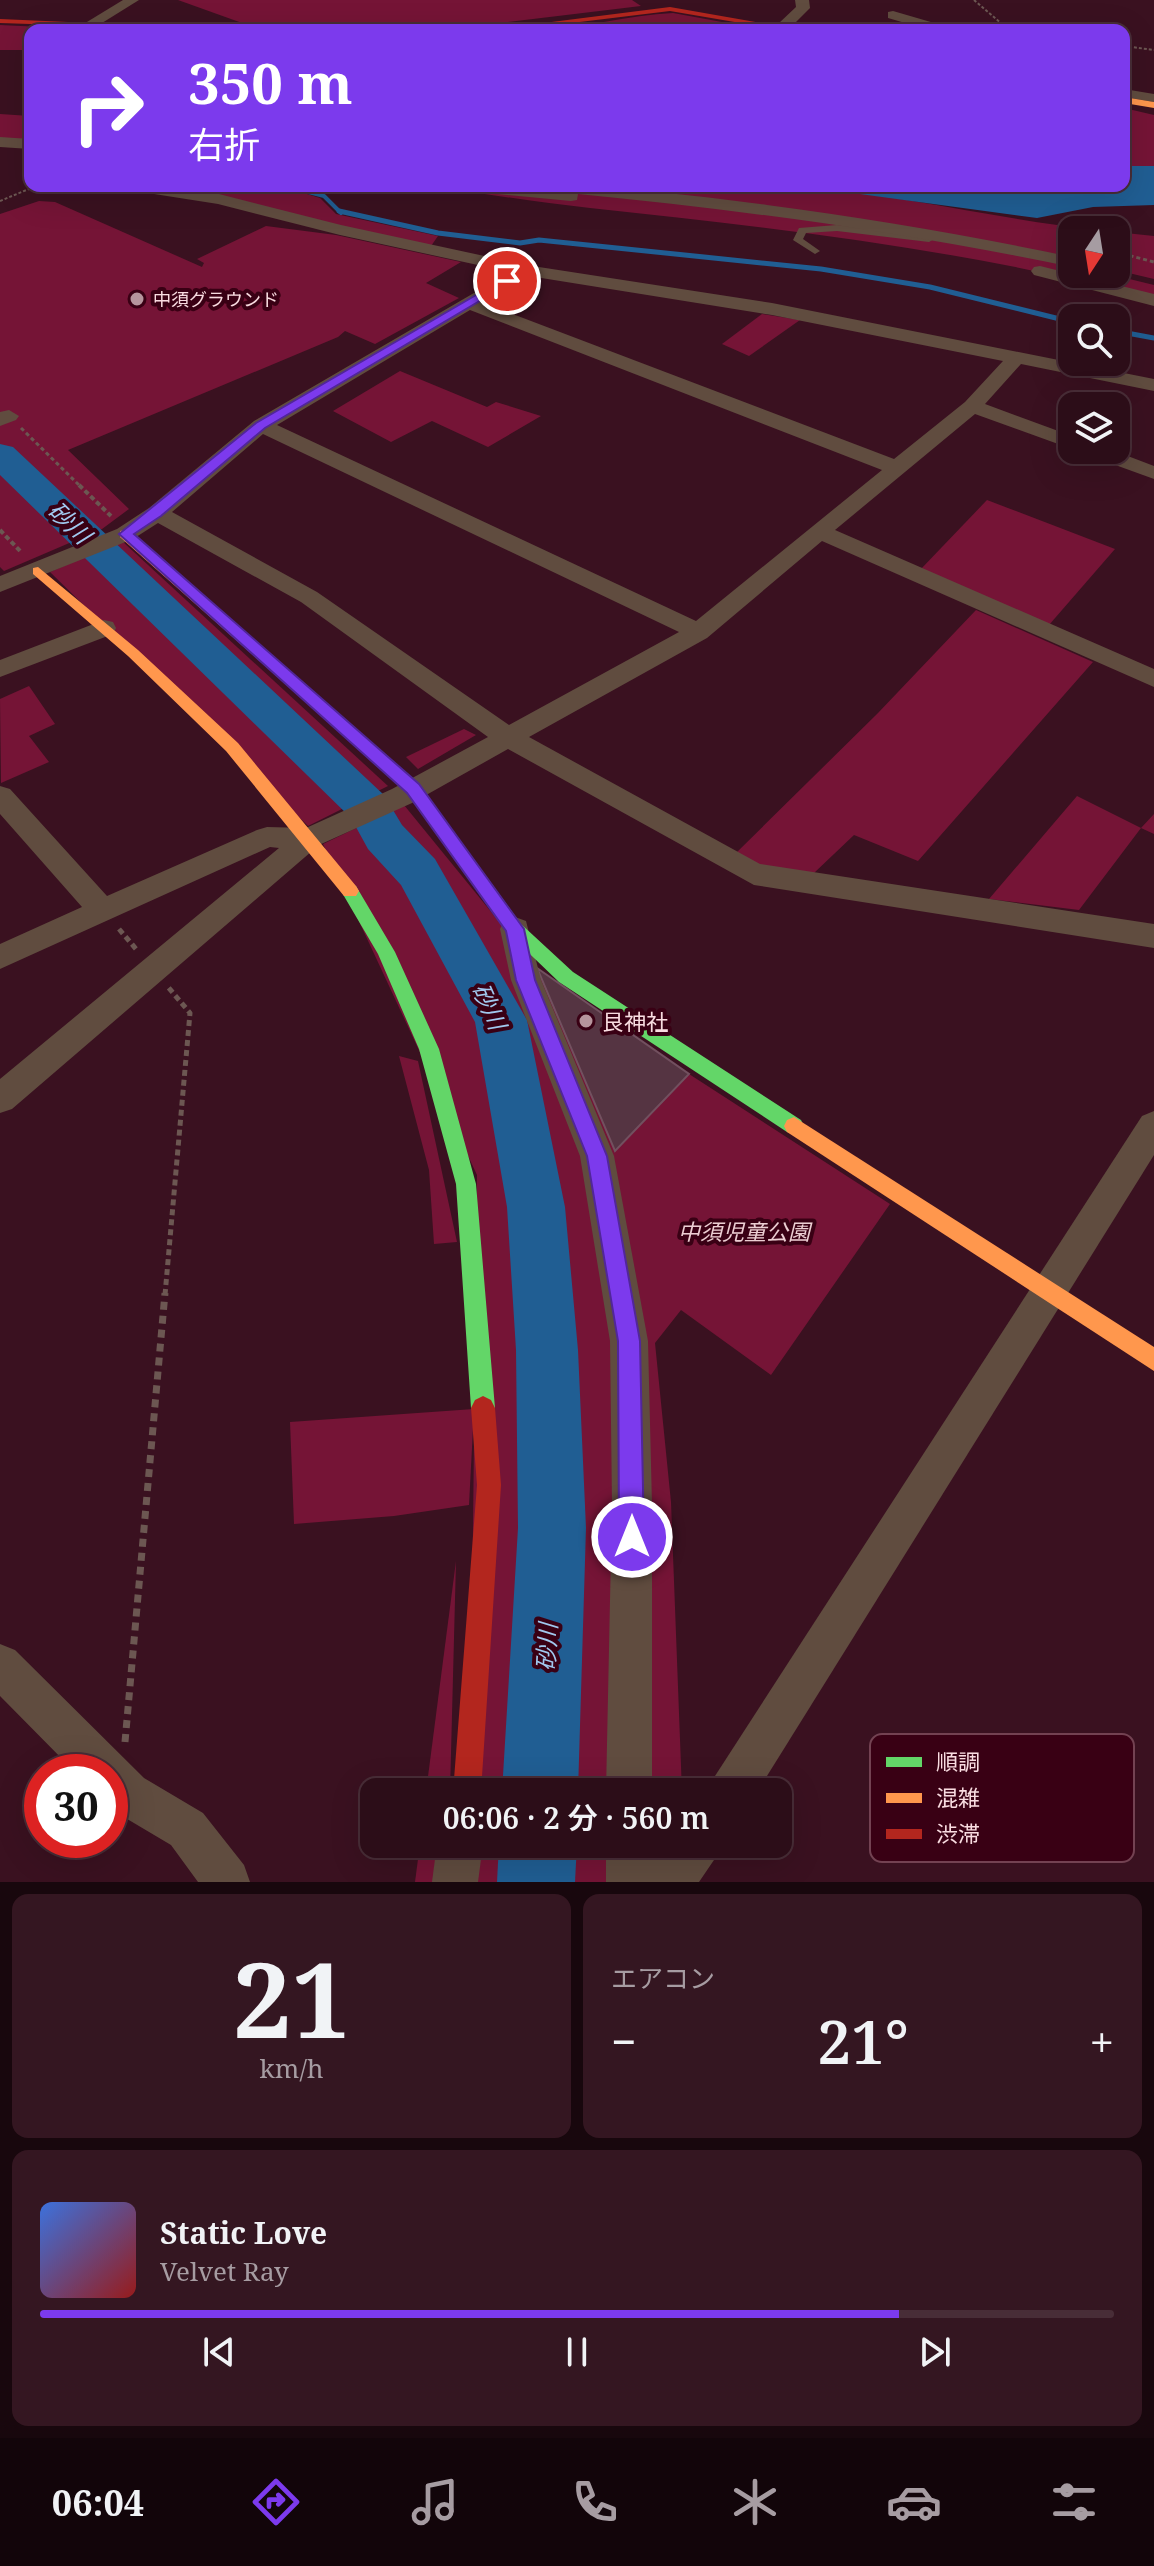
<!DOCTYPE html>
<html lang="ja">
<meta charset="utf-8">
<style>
:root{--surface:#2c0d18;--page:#341621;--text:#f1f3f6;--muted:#a69ca2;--line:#482d37;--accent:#7c3aed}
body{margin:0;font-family:"Noto Serif","Noto Sans JP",serif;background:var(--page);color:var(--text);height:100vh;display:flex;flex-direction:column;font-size:30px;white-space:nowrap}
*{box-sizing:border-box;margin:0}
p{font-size:26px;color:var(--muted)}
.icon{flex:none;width:44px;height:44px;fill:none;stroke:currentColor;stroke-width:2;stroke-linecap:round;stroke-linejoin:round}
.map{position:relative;height:1882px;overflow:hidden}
.sheet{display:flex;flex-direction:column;gap:12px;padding:12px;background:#18070d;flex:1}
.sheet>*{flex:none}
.banner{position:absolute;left:24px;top:24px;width:1106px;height:168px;border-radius:16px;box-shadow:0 8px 32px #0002,0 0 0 2px var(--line);background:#7c3aed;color:#fff;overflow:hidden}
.needle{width:52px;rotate:192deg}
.tools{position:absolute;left:1058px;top:216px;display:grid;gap:16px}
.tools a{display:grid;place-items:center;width:72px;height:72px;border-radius:16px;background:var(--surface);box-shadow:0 8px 32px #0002,0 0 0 2px var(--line);font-size:40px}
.speed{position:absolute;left:24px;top:1754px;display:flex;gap:16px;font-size:40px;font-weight:700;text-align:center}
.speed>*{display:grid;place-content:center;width:104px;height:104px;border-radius:50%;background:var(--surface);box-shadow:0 8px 32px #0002,0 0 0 2px var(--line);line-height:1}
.speed .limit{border:12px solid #d22;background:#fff;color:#111}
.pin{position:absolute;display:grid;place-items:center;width:68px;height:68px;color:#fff;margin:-34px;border:4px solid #fff;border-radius:50%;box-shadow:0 2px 8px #0007}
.me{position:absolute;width:88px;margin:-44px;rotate:0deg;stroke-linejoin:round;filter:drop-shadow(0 0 6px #0008)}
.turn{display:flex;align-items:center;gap:28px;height:168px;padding:0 32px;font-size:36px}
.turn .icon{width:104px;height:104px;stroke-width:2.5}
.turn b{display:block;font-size:56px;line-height:68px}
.big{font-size:60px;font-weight:600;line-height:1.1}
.sheet .widget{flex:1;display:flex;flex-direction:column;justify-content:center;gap:12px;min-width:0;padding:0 28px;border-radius:16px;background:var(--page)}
.sheet .dial{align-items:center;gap:0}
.dial b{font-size:104px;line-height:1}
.song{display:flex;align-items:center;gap:24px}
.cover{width:96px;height:96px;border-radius:12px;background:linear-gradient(135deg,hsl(220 70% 55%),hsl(0 70% 35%))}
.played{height:8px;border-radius:4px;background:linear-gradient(90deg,var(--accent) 80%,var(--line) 80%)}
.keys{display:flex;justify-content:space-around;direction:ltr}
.heat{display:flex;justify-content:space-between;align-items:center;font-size:44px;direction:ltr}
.sheet .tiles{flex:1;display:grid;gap:12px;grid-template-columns:1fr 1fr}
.widget:last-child{grid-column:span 2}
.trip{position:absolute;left:360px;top:1778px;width:432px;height:80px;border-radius:16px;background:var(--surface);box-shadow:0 8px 32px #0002,0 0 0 2px var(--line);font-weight:600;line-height:80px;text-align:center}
.dock{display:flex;height:128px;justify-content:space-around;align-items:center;background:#12050a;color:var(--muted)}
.dock .icon{width:56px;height:56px}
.dock .on{color:var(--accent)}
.dock b{font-size:36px;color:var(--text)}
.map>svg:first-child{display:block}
</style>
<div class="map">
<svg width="1154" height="1882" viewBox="0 0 1154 1882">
<rect width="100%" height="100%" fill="#3a1120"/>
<g fill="#751436">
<polygon points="178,0 632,0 641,6 483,25 259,29"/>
<path d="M 673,13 L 766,30 L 541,30 C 585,28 628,15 673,13 Z"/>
<polygon points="0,25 103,30 30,30 30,50 0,50"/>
<polygon points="1124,108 1154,115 1154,166 1124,166"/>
<polygon points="0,114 30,116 30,140 0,138"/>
<polygon points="145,186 281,186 320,198 336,214 438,236 431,246"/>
<path d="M 415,186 L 520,186 L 696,204 L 891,230 L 1072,265 L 1072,274 L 1109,274 L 1154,285 L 1154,299 C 969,250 780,228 590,208 C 532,202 474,191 415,186 Z"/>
<path d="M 583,186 C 654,186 734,180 804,186 C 902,195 997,219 1095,230 L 1072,230 L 1072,259 L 716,200 Z"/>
<polygon points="39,201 55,202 202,267 204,263 197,259 266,226 336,235 461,262 426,283 459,298 375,344 345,331 338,337 68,450 129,509 102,529 4,571 0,567 0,214"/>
<polygon points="1116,232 1154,236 1154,279 1116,270"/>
<polygon points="762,314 800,320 749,356 722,344"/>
<polygon points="400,371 487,407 496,402 541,416 488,447 432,421 391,442 333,411"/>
<polygon points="987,500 1115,549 1049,625 920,570"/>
<polygon points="122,541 388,786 308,826 50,572"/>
<polygon points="976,610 1093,662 918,861 854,835 814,873 761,867 736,853 878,713"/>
<polygon points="29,686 55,724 29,736 49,762 1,783 0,699"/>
<polygon points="464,729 476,735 418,769 406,757"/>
<polygon points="1077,796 1141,828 1154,814 1154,834 1141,828 1079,910 989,899"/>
<polygon points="404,805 537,968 615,1151 689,1074 890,1204 771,1375 681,1310 655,1343 671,1502 682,1792 470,1792 477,1175 323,844"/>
<polygon points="399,1056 418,1061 457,1242 434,1244 429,1170"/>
<polygon points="474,1409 469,1505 394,1516 294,1524 290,1422"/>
<polygon points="456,1561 450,1792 426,1792"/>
<polygon points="420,1844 443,1844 438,1882 415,1882"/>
<polygon points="465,1844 681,1844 681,1882 461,1882"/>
</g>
<polygon fill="#205e93" points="1124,166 1154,166 1154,205 1093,207 1037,218 801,186 1124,186"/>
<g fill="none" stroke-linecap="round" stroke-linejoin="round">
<polyline stroke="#205e93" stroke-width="4" points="285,186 324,196 341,213"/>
<g stroke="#205e93" stroke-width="5">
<polyline points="339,211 438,233 520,243 539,240 821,269 930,287 1072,322"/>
<polyline points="1116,331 1154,338"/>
</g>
<g fill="#205e93" fill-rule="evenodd">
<polygon points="0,444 13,447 384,795 402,825 435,859 527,1020 565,1207 578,1350 586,1528 578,1792 502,1792 518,1528 516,1350 507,1207 475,1022 401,885 368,849 351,818 0,475"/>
<polygon points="499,1844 577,1844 575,1882 497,1882"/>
</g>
</g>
<polygon fill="#553442" stroke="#72505f" stroke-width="2" points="537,968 689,1074 615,1151"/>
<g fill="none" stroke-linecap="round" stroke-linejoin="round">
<g stroke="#6c5752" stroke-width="2" stroke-dasharray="3 2" stroke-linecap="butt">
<polyline points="974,0 1009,30"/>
<polyline points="1124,46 1154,50"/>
<polyline points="0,201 36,186"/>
</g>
<g stroke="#6c5752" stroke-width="3" stroke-dasharray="4 3" stroke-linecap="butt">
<polyline points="1116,252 1154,262"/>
<polyline points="21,428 81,487"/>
</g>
<g stroke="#6c5752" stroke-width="4" stroke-dasharray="5 3" stroke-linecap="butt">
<polyline points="79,485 111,516"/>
<polyline points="0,530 21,552"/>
</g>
<g stroke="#6c5752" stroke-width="5" stroke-dasharray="6 4" stroke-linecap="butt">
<polyline points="119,929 136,949"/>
<polyline points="165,1295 190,1013 168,987"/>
</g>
<polyline stroke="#6c5752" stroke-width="7" stroke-dasharray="8 6" stroke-linecap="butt" points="125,1742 165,1293"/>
<polygon fill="#604c3f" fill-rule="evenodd" points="837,225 929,236 934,239 929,242 837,231 806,233 803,239 820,251 815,254 793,240 799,228"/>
<g fill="#604c3f" fill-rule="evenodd">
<polygon points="123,0 139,0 94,28 82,25"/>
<polygon points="795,0 809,0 810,8 788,30 778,30 778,24 796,7"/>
<polygon points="893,11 948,27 950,30 929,30 888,18 888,12"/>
<polygon points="1124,89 1154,94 1154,102 1124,97"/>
<polygon points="0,137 30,139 30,149 0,147"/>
<path d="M 127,186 L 167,186 L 219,194 L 341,225 L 526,265 L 772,303 L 1154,379 L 1154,391 L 1021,364 L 985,404 L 1072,436 L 1072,449 L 975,414 L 835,530 L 1154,669 L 1154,687 L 822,541 L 707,638 L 529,737 L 760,864 L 1154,924 L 1154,948 L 754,885 L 508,749 L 412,803 L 319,845 L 12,1109 L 0,1113 L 0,1079 L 279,848 L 270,847 L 0,969 L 0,944 L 82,907 L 0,814 L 0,786 L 10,789 L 107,896 L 257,830 L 267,827 L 306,828 L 392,789 L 488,737 L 301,602 L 158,523 L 133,539 L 0,592 L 0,576 L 117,529 L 149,508 L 254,421 L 510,272 L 340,235 L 218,204 L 135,191 ZM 529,276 L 772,315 L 1003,361 L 965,402 L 894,459 L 484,303 ZM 470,310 L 882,470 L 696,621 L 277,425 ZM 263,434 L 679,632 L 509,725 L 317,592 L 172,512 Z"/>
<path d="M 458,186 L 545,189 L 543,186 C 618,186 692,195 767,205 C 869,218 971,236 1072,257 L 1072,267 C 909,233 744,210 578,194 L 577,200 L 571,201 L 466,191 Z"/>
<polygon points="1040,266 1154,294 1154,306 1034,275 1031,271 1034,267"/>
<polygon points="9,410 19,416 16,420 0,426 0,412"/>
<polygon points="1081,450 1112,450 1154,466 1154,479 1085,454"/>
<polygon points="104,620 113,622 116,628 113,634 0,677 0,660"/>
<polygon points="515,917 526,921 541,980 614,1156 648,1341 652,1505 652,1792 606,1792 612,1505 610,1341 580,1156 511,980 500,929 504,921"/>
<polygon points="1154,1111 1154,1155 757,1792 708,1792 715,1776 1142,1116"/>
<polygon points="0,1644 15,1650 144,1778 203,1813 244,1865 250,1882 198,1882 171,1845 112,1810 110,1772 75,1772 0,1696"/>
<polygon points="437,1844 483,1844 478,1882 432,1882"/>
<polygon points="606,1844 652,1844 652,1856 671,1844 721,1844 714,1860 699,1882 606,1882"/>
</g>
<g fill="#63d668" fill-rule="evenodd">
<polygon points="350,884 356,886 395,952 439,1049 476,1184 495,1408 491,1416 483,1420 475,1416 471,1408 456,1184 419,1049 378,954 341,891"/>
<polygon points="496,896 502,898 521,924 573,972 801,1120 804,1126 801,1132 794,1135 787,1132 559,982 509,934 487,903"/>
</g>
<g fill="#ff974d" fill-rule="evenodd">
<polygon points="1124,97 1154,102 1154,108 1124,103"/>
<polygon points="125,530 419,784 502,898 505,903 502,908 490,908 407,792 120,537 120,531"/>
<polygon points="38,567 138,650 238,743 356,886 359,891 356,896 344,896 226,751 128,656 33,574 33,568"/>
<polygon points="794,1117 1154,1347 1154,1371 787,1132 784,1126 787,1120"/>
</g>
<g fill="#b3261e" fill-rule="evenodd">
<polygon points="670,7 801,30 782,30 670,11 514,30 489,30"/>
<polygon points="0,19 205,28 209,30 0,23"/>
<polygon points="483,1396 491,1400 495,1408 501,1485 481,1792 453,1792 477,1485 471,1408 475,1400"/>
</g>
</g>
<polygon fill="#7c3aed" stroke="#51269a" stroke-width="2" points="507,277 510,278 510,283 265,428 161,516 134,534 419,784 524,929 535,980 607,1156 640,1341 644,1537 641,1545 632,1549 623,1545 619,1537 618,1341 587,1156 516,980 506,931 407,793 119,534 256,423"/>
<g fill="#b6959d" stroke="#390014" stroke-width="3">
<circle cx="137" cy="299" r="8"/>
<circle cx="586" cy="1021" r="8"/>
</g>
<g text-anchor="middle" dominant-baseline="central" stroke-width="8" stroke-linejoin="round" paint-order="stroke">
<g font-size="18" fill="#f9dce1" stroke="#390014" text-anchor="start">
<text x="153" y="299">中須グラウンド</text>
</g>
<g font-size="22" fill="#f9dce1" stroke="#390014" text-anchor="start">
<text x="602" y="1021">艮神社</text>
</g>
<g font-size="22" font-style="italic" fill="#ecced3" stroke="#390014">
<text x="744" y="1231">中須児童公園</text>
</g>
<g font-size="24" font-style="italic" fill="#a1c9ef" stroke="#390014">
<text transform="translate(70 522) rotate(44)">砂川</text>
<text transform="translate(490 1006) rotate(66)">砂川</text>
<text transform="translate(546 1647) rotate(-87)">砂川</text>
</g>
</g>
<rect x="870" y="1734" width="264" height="128" rx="12" fill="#390014" stroke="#734252" stroke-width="2"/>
<rect x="886" y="1757" width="36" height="10" fill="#63d668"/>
<rect x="886" y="1793" width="36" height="10" fill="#ff974d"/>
<rect x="886" y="1829" width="36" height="10" fill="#b3261e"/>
<g font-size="22" fill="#f9dce1">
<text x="936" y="1770">順調</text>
<text x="936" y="1806">混雑</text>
<text x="936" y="1842">渋滞</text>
</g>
</svg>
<div class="tools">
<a><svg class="needle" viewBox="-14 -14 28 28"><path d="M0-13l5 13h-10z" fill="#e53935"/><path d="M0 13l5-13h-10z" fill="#a69ca2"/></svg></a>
<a><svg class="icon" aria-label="search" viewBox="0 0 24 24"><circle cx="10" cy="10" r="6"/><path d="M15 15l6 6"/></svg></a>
<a><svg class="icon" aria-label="layers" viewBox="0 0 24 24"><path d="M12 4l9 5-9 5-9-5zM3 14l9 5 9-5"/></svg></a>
</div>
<div class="speed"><div class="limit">30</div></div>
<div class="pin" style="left:507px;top:281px;background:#d93025"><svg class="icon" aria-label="arrive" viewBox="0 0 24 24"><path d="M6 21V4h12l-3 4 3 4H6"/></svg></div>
<svg class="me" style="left:632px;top:1537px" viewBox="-20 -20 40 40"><circle r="17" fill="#7c3aed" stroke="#fff" stroke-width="3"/><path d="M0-11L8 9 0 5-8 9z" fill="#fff"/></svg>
<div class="trip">06:06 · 2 分 · 560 m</div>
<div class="banner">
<div class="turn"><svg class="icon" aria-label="right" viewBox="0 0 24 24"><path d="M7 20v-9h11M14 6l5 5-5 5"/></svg><div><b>350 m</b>右折</div></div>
</div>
</div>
<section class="sheet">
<div class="tiles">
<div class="widget dial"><b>21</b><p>km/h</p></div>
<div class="widget"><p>エアコン</p>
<div class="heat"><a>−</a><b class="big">21°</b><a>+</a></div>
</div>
<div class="widget">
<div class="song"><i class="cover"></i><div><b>Static Love</b><p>Velvet Ray</p></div></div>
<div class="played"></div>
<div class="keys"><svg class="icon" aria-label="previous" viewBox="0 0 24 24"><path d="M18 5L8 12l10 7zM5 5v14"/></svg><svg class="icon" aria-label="pause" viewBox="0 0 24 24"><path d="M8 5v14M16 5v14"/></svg><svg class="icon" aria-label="next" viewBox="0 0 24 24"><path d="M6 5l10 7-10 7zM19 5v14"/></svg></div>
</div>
</div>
</section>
<nav class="dock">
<b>06:04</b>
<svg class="icon on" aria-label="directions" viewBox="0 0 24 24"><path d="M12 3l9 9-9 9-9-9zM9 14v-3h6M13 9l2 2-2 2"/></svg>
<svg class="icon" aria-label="music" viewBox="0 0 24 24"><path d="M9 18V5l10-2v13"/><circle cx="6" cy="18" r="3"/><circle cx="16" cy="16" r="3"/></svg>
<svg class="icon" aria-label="phone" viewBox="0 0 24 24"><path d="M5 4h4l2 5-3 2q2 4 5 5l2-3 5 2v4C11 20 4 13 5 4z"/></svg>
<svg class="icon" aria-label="climate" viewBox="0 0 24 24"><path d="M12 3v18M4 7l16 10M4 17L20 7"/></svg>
<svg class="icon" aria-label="car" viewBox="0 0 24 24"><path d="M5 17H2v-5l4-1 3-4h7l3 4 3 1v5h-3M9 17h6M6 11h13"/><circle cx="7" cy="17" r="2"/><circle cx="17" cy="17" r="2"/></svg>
<svg class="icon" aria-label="filters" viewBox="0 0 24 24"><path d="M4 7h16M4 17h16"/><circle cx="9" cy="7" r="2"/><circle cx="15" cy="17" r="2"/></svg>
</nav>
